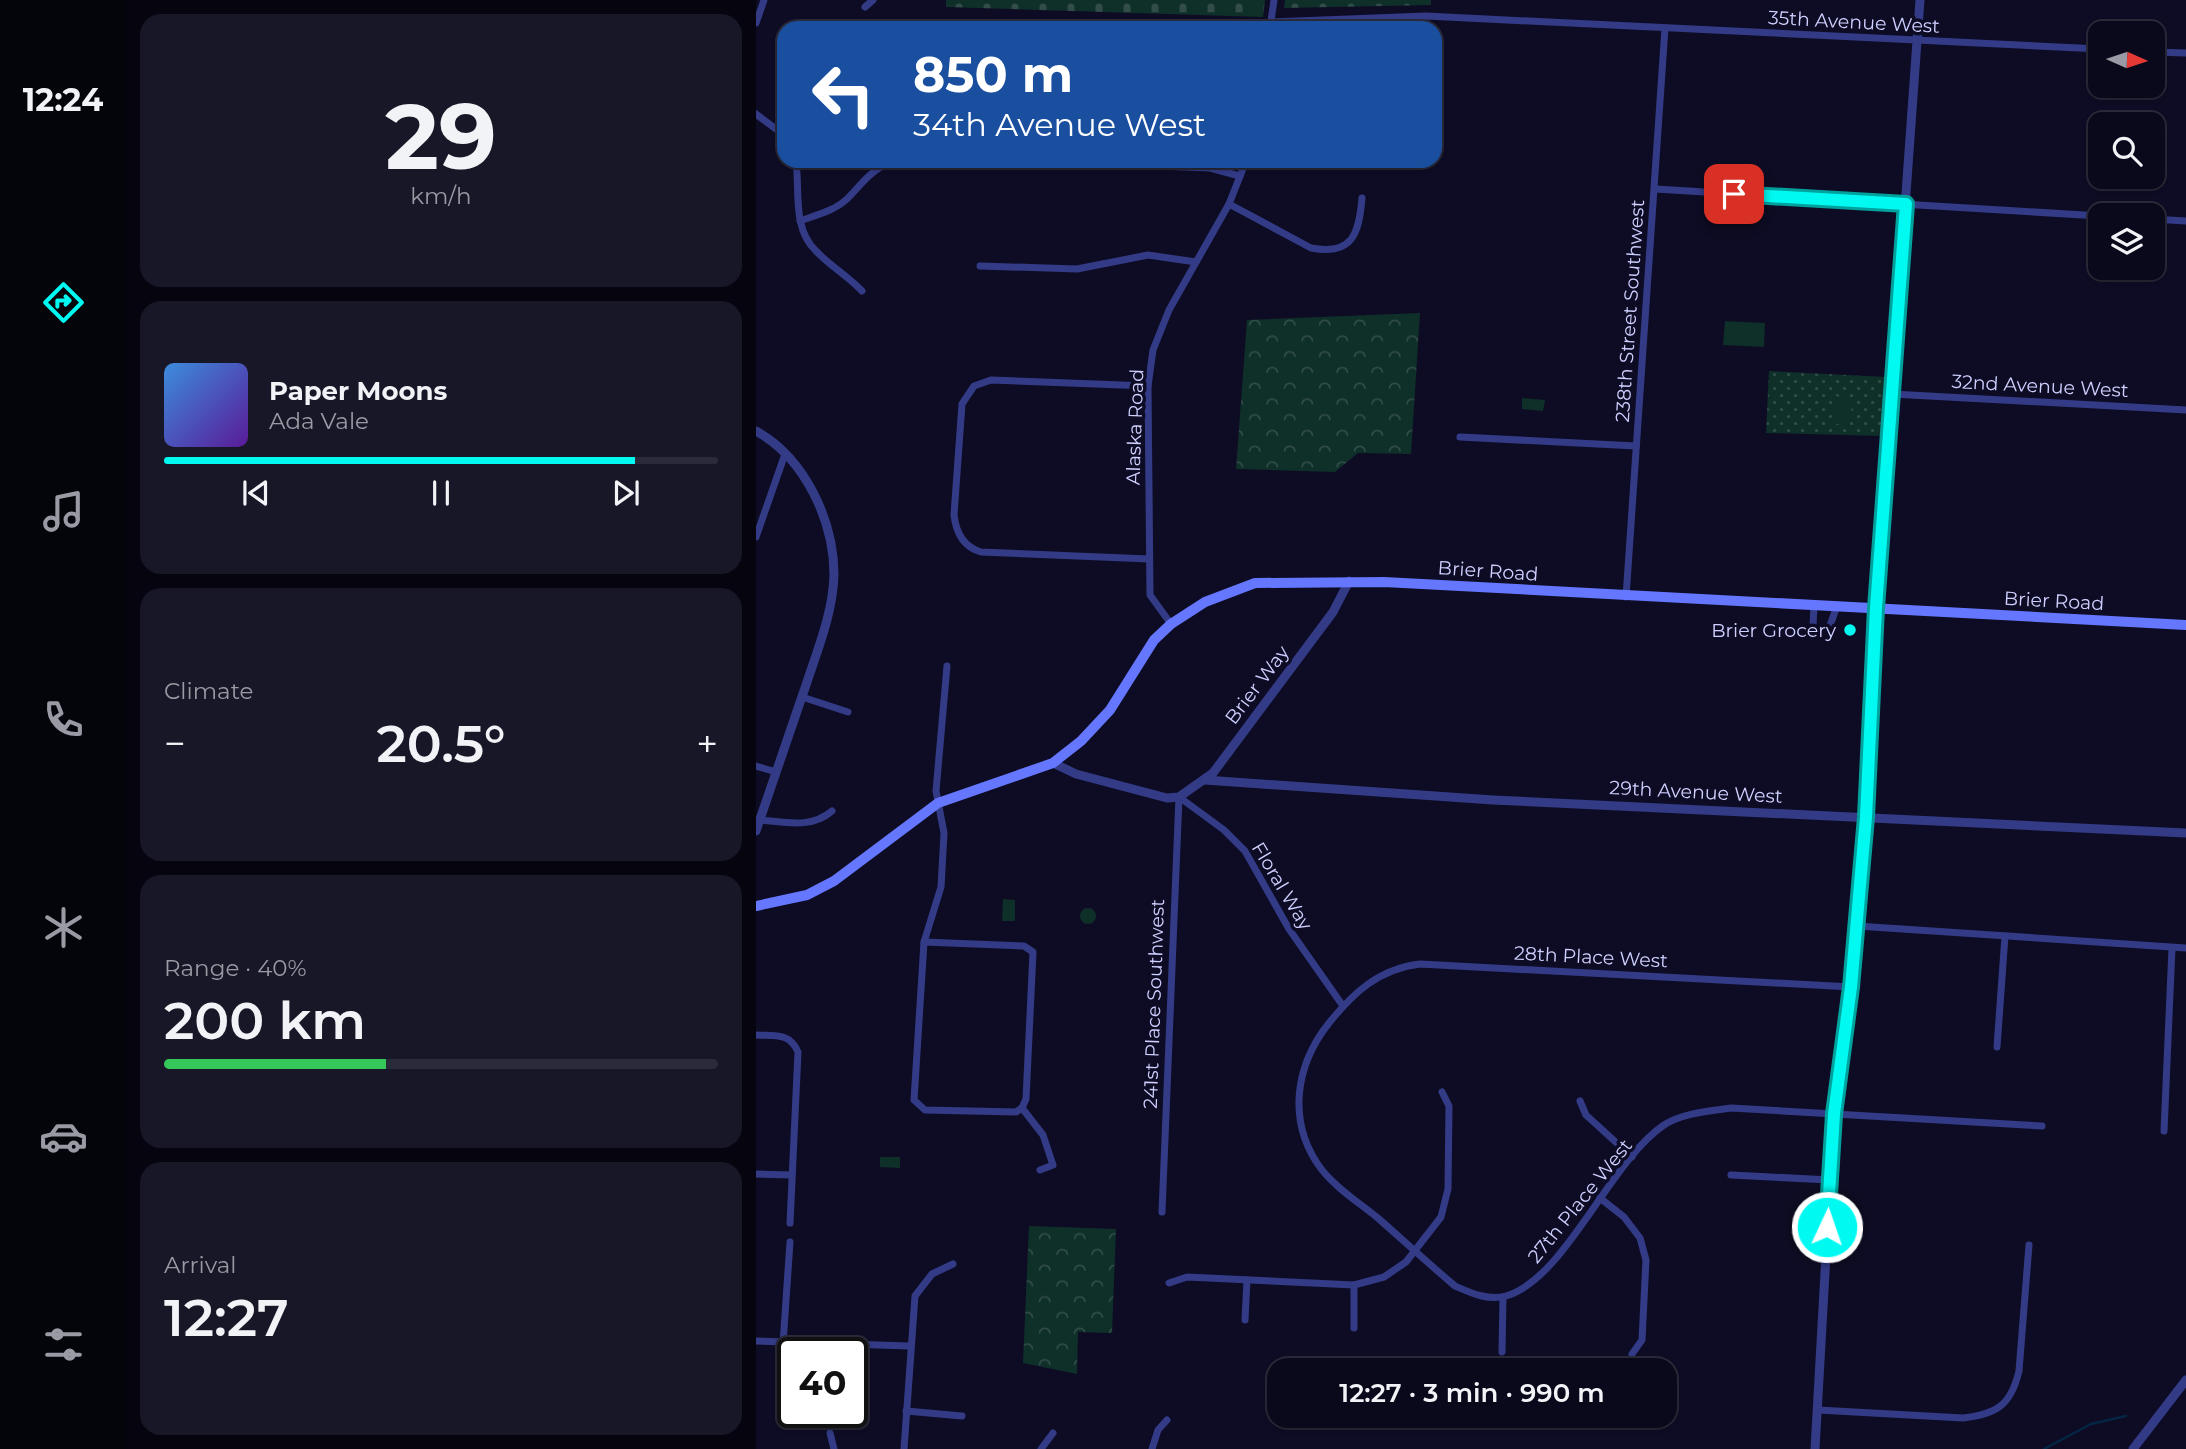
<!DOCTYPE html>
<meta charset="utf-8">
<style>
:root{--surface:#0a091b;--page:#181728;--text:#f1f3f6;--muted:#999aa3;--line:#2a2a3a;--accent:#00faf2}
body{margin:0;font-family:Montserrat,sans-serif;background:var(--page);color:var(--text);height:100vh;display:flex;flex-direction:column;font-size:26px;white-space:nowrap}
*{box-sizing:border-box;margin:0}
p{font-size:23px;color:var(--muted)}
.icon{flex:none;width:38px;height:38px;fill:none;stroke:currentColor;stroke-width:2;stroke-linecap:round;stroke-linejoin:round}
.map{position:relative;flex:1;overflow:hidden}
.panel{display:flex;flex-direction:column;gap:14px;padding:14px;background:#06050f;width:630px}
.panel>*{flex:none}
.top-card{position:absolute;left:21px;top:21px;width:665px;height:147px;border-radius:21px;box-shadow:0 2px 5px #0004,0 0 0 2px var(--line);background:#1a4fa0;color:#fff;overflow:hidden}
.needle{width:46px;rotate:93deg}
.fabs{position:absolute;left:1332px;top:21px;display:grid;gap:14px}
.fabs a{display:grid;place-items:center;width:77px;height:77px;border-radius:14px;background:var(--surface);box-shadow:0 2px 5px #0004,0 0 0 2px var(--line);font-size:35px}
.speed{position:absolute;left:21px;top:1337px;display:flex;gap:14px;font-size:35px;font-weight:700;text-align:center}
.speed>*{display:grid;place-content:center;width:91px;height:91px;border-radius:50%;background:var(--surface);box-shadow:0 2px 5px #0004,0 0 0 2px var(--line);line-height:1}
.speed .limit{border:4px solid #111;border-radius:10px;background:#fff;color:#111}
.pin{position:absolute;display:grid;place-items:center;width:60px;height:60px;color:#fff;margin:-30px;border-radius:14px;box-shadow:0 4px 10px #0006}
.me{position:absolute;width:77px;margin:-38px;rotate:3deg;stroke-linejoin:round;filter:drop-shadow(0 0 5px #0008)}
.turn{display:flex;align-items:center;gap:24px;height:147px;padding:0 21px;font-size:32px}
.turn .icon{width:91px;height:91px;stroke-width:2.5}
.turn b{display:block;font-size:49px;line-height:60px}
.big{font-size:52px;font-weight:600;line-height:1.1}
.panel .tile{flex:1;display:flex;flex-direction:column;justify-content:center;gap:10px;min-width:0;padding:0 24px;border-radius:21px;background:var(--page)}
.panel .dial{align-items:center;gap:0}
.dial b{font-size:91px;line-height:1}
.song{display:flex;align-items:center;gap:21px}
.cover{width:84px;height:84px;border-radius:10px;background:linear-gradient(135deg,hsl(210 70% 55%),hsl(270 70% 35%))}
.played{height:7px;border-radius:4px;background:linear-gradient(90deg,var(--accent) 85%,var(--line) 85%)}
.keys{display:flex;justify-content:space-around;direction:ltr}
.heat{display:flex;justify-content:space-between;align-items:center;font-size:38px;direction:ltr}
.charge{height:10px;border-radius:5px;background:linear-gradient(90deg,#34c759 40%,var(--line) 0)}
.trip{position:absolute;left:511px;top:1358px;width:410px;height:70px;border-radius:21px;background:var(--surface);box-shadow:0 2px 5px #0004,0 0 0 2px var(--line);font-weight:600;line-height:70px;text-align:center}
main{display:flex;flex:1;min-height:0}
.menu{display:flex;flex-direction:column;width:126px;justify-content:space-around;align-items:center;background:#04040b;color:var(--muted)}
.menu .icon{width:49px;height:49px}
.menu .on{color:var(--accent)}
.menu b{font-size:32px;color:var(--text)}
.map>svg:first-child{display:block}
</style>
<main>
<nav class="menu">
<b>12:24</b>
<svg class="icon on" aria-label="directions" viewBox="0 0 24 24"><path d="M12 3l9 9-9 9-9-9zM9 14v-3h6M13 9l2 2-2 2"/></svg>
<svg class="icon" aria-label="music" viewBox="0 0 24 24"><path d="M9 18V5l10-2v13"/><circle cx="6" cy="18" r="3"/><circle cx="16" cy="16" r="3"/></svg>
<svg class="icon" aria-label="phone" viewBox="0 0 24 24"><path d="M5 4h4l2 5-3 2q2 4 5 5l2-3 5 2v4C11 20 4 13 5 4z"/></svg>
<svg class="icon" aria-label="climate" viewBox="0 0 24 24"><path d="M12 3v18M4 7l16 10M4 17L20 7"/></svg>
<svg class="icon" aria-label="car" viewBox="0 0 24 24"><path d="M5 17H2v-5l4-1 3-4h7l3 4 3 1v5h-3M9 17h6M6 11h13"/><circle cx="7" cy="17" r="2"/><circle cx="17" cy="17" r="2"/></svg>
<svg class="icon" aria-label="filters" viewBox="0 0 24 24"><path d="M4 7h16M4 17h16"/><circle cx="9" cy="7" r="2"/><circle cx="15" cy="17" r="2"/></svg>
</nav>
<section class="panel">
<div class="tile dial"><b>29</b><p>km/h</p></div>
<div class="tile">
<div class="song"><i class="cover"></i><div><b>Paper Moons</b><p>Ada Vale</p></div></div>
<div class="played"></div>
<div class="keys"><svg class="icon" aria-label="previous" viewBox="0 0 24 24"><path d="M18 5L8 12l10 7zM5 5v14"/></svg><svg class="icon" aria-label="pause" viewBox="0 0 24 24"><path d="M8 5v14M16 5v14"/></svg><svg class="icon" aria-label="next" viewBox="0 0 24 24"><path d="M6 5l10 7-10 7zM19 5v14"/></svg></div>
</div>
<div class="tile"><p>Climate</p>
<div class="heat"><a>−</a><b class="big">20.5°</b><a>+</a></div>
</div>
<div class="tile"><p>Range · 40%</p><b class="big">200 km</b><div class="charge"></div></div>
<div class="tile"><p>Arrival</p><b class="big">12:27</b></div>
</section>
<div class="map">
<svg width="1430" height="1449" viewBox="0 0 1430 1449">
<defs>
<pattern id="grass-dots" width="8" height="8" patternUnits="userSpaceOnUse" patternTransform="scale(1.75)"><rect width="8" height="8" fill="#0f2f29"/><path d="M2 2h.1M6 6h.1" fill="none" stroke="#314c49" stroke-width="1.8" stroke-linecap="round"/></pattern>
<pattern id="forest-crowns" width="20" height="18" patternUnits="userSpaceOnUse" patternTransform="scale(1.75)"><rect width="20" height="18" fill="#0f2f29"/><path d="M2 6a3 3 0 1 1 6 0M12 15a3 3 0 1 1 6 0" fill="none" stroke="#314c49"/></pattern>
<pattern id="cemetery-stones" width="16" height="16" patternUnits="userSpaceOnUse" patternTransform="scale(1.75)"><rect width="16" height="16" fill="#0f2f29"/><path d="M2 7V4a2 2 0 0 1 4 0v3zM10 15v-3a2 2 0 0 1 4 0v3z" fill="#314c49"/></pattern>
</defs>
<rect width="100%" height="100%" fill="#0d0c24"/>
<polygon fill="url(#grass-dots)" points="1013,371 1130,377 1127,436 1010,433"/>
<g fill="url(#forest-crowns)">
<polygon points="664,313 655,454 602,453 579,472 480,469 491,320"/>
<polygon points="273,1226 360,1229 356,1333 322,1332 321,1374 267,1363"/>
</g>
<g fill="url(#cemetery-stones)">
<polygon points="190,0 509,0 507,17 190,7"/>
<polygon points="529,0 675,0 675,5 528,8"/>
</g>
<g fill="#0f2f29">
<polygon points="969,321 1009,323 1008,347 967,345"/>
<polygon points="1079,396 1097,399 1093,426 1075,423"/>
<polygon points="766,398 789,400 787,411 766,409"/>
<polygon points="247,899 259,900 259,921 246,921"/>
<circle cx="332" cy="916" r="8"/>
<polygon points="124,1157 144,1157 144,1168 124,1167"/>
</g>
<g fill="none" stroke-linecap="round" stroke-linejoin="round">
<polyline stroke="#052544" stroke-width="2.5" points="1288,1449 1335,1424 1370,1416"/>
<g stroke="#333b87" stroke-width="7">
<polyline points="109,7 117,0"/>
<polyline points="515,22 670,16 1344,49"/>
<polyline points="0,23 8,0"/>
<polyline points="514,28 518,0"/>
<polyline points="1396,52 1430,53"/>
<polyline points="0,114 28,135"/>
<path d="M 40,161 C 44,191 36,228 60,251 C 74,266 92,276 106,291"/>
<polyline points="401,166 454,168 484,176"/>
<polyline points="899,189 1344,216"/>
<path d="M 473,204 L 555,248 C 597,256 603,233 606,198"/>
<polyline points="1396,219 1430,221"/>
<path d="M 44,221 C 60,215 78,211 91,199 C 108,182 115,168 140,161"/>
<polyline points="224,266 321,269 392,255 440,262"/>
<path d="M 392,386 L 235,380 L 218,386 L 206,404 L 198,515 C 200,533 208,547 225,552 L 393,559"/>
<polyline points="1136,394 1430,410"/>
<polyline points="704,437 880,446"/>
<polyline points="0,537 29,454"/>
<polyline points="870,597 909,28"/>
<polyline points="1058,605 1057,626 1061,631 1072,631 1081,606"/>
<polyline points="415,624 394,595 392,386 397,350 413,310 473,204 490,161"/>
<polyline points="191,666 180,791 188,833 185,887 168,942 158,1100 169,1110 260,1112 266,1108"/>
<polyline points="46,697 92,712"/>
<polyline points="0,766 20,772"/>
<polyline points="423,797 468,830 489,851 533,929 587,1006"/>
<path d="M 4,820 C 30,822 55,829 76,811"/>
<polyline points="1101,926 1430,948"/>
<polyline points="168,942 268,946 277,952 270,1099 266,1108"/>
<path d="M 1095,987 L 664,964 C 623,969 598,992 573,1023 C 538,1067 531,1124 566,1170 C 581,1189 605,1204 623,1219 C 648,1241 673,1264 699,1286 C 715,1293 732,1301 750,1296 C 809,1279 853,1162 908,1125 C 927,1113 954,1111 975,1108 L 1286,1126"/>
<path d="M 0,1035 C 18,1036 34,1032 42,1052 L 34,1223"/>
<polyline points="1241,1047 1249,936"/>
<polyline points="824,1101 830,1115 876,1157"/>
<polyline points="266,1108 287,1135 297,1165 284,1170"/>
<polyline points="1408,1131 1416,948"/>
<polyline points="0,1174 36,1175"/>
<polyline points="975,1175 1074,1180"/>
<polyline points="844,1198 868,1217 884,1238 890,1260 886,1340 876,1354"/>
<polyline points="406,1212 423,797"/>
<polyline points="413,1283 431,1277 598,1285 628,1277 650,1262 685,1217 692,1189 693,1106 686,1092"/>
<polyline points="598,1285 598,1328"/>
<polyline points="489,1320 491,1280"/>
<polyline points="0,1341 153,1346"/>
<polyline points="27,1344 34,1242"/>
<polyline points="746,1352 747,1297"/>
<path d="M 1062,1410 L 1207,1418 C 1241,1414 1255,1405 1263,1371 L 1273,1245"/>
<polyline points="150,1411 206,1416"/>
<polyline points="74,1433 78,1449"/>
<polyline points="148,1449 159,1296 176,1274 197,1264"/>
<polyline points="285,1449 297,1433"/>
<polyline points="396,1449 402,1430 411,1420"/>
</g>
<g stroke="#333b87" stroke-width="9">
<path d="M 0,431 C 49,458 78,521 78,575 C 77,611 63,646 52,679 C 35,730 17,780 0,831"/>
<polyline points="297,763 320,774 411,798 423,797 457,773 577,612 593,581"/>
<polyline points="449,780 737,800 1430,833"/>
<polyline points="1059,1449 1078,1114 1095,987 1110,818 1120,608 1164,0"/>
<polyline points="1377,1449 1430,1380"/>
</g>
<polyline stroke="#67f" stroke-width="10" points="0,906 51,895 78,881 182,803 297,763 325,741 354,710 398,640 415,624 449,602 499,583 628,582 1430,625"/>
</g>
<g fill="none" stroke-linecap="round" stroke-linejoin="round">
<defs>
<polyline id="route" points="978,194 1150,204 1120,608 1110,817 1095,987 1078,1114 1071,1227"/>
</defs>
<use href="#route" stroke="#00a29d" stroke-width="18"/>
<use href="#route" stroke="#00faf2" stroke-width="12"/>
</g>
<circle fill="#00faf2" stroke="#0d0c24" stroke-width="2.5" cx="1094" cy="630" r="7"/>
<g text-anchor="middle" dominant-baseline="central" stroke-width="7" stroke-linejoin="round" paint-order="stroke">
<g font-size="19" fill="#cfd0ff" stroke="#0d0c24">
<text transform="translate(1098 22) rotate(3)">35th Avenue West</text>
<text transform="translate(874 311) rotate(-86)">238th Street Southwest</text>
<text transform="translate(1284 386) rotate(3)">32nd Avenue West</text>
<text transform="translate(379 427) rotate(-88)">Alaska Road</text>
<text transform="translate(732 571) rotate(4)">Brier Road</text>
<text transform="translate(1298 601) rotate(3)">Brier Road</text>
<text transform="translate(501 685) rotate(-53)">Brier Way</text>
<text transform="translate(940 792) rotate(3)">29th Avenue West</text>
<text transform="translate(526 886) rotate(59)">Floral Way</text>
<text transform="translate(835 957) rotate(3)">28th Place West</text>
<text transform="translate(398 1004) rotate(-88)">241st Place Southwest</text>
<text transform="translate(824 1201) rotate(-51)">27th Place West</text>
</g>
<g font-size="19" fill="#cfd0ff" stroke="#0d0c24" text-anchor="end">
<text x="1080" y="630">Brier Grocery</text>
</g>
</g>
</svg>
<div class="fabs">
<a><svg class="needle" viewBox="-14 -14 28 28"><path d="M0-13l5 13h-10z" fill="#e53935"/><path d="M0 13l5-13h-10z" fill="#999aa3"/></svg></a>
<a><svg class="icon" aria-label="search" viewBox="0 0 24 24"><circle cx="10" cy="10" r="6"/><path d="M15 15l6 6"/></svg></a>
<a><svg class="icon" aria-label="layers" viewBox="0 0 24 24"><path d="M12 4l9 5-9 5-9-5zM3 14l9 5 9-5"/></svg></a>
</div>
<div class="speed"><div class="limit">40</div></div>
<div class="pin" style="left:978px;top:194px;background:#d93025"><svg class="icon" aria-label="arrive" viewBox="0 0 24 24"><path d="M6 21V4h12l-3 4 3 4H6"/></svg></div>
<svg class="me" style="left:1071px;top:1227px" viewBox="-20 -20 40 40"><circle r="17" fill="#00faf2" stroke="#fff" stroke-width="3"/><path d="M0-11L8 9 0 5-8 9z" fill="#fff"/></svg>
<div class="trip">12:27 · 3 min · 990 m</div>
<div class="top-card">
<div class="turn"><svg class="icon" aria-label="left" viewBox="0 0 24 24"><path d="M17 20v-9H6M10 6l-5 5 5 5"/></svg><div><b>850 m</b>34th Avenue West</div></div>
</div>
</div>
</main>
